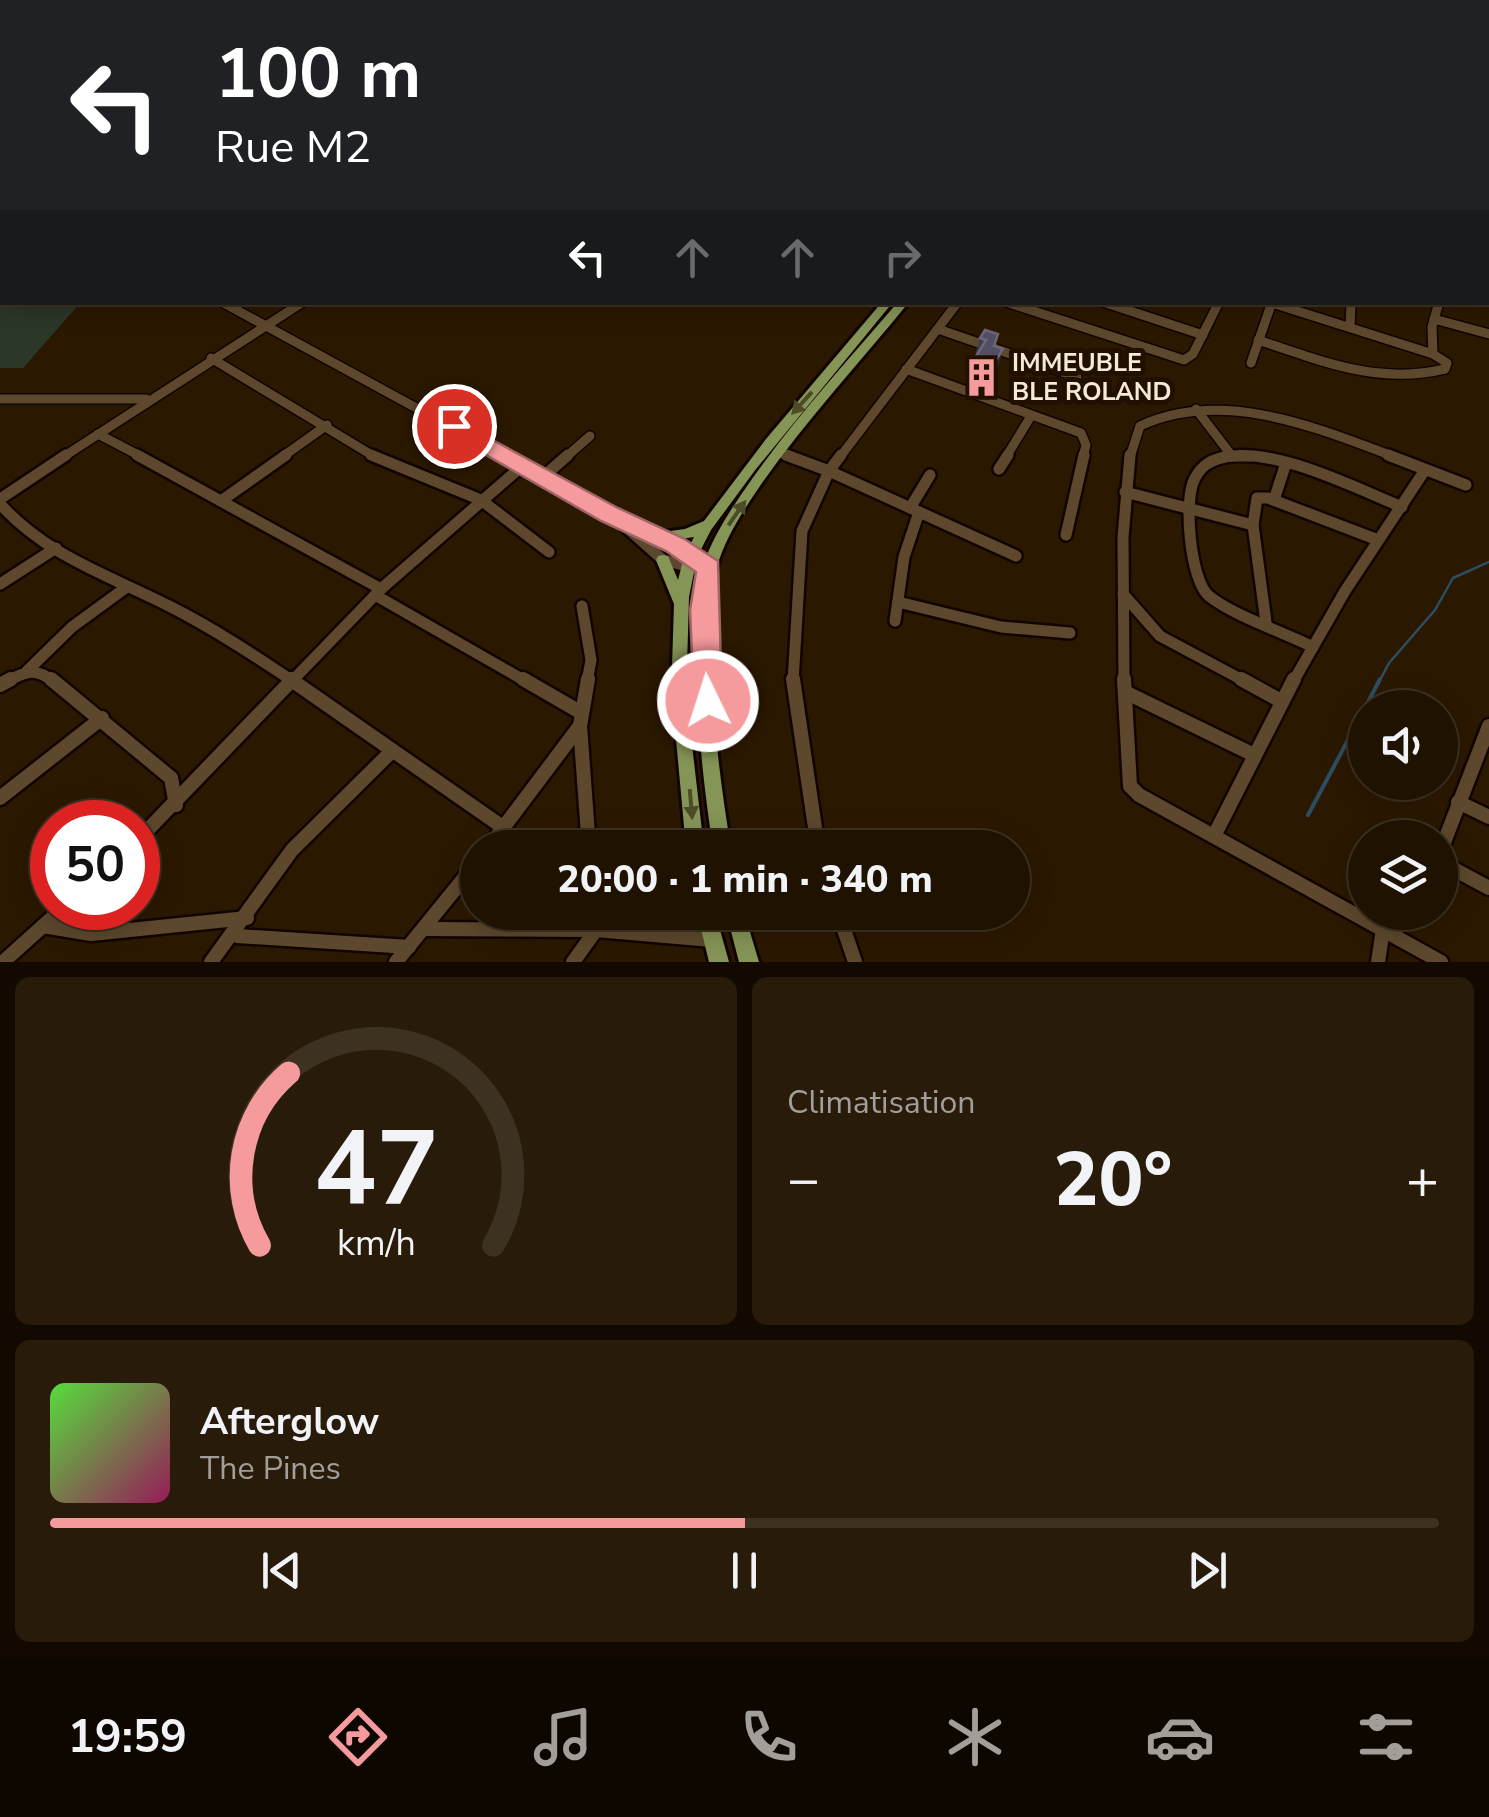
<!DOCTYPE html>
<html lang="fr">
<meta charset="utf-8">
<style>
:root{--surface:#201200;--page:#281b0a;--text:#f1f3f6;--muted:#a29e99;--line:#3d3222;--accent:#f59b9e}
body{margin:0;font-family:"Nunito Sans",sans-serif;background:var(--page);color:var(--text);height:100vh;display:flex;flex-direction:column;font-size:38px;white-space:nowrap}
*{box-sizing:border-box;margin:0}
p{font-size:32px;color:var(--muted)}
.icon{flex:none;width:55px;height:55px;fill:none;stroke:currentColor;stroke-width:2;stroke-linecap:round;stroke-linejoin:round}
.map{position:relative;height:962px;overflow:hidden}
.drawer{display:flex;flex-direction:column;gap:15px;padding:15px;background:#120a00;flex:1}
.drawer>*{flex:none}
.guide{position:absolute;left:0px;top:0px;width:1490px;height:305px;box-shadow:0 5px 25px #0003,0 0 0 2px var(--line);background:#202124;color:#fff;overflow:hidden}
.buttons{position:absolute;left:1348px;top:690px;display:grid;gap:20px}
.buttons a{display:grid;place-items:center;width:110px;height:110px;border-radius:50%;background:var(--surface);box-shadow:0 5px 25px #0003,0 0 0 2px var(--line);font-size:50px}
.speed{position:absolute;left:30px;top:800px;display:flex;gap:20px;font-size:50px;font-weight:700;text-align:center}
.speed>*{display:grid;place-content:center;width:130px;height:130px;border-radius:50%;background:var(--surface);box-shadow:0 5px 25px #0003,0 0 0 2px var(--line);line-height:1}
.speed .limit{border:15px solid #d22;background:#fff;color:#111}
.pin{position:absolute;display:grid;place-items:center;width:85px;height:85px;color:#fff;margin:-42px;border:5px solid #fff;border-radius:50%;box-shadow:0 2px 10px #0007}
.me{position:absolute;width:110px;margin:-55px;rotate:356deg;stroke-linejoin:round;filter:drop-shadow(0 0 8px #0008)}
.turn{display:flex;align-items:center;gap:35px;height:210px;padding:0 50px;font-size:45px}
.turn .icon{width:130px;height:130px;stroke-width:2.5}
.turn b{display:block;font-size:70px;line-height:85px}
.lanes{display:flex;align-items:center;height:95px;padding:0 50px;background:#0003;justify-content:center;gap:50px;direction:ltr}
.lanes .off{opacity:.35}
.big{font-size:75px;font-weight:800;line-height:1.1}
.drawer .card{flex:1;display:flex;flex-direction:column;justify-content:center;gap:15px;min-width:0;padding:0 35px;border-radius:15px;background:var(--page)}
.drawer .dial{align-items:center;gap:0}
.dial svg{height:260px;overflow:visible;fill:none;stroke:var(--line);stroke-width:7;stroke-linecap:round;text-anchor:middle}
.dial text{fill:var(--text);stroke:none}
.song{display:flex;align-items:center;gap:30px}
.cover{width:120px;height:120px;border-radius:15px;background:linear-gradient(135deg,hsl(110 70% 55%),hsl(330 70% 35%))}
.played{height:10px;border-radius:5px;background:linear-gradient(90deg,var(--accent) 50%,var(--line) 50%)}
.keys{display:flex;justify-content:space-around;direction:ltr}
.heat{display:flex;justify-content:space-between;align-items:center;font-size:55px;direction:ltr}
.drawer .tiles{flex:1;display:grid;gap:15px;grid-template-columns:1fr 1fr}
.card:last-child{grid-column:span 2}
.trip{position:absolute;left:460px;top:830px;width:570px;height:100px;border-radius:50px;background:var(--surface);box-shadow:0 5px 25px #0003,0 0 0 2px var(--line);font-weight:800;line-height:100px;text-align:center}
.tab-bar{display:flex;height:160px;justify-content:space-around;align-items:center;background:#0d0700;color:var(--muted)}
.tab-bar .icon{width:70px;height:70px}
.tab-bar .on{color:var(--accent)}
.tab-bar b{font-size:45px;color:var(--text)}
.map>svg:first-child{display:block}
</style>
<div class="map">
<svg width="1489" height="962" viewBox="0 0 1489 962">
<rect width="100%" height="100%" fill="#2b1800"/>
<polygon fill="#2b3727" points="0,133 2,302 80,303 23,368 0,368"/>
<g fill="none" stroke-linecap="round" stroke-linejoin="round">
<polyline stroke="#2d4e62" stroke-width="2.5" points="1379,682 1389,663 1435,610 1453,578 1489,562"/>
<g stroke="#2d4e62" stroke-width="4">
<polyline points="1365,708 1380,679"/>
<polyline points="1308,815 1364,710"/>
</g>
<defs>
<g id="minor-far2">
<polyline points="222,302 506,457"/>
<polyline points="1006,302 1184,360 1193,354 1219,302"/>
<polyline points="1103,302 1203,335"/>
<polyline points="1272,303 1433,354"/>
<polyline points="1434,319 1489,334"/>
<polyline points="1350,327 1351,302"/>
<polyline points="938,329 1077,377"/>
<path d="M 1258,340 C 1321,361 1378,385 1445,369 L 1447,363 L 1433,354 L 1432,327 L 1439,302"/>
<polyline points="211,358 375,457"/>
<polyline points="1251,363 1272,302"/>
<polyline points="906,369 1081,433 1086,445 1083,457"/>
<polyline points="0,399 146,399"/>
<polyline points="1196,409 1232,456"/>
<polyline points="98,434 142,457"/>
<polyline points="781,453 792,457"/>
<polyline points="63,457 303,302"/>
<polyline points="282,457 327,425"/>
<polyline points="566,457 590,436"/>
<polyline points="840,457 958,302"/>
<polyline points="1006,457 1031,416"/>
<path d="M 1130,457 L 1140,426 C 1223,388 1315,427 1395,457"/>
<polyline points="1225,457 1250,457"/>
</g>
<g id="minor-far1">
<polyline points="137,455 381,589"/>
<polyline points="371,455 481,500 549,552"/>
<polyline points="502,455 675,545 709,568"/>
<polyline points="786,455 829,471 841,455"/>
<polyline points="1388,455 1466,485"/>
<polyline points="999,469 1008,455"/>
<polyline points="544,476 568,455"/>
<polyline points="1125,492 1253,525"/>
<polyline points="0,499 66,455"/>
<polyline points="1274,500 1286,463"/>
<polyline points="221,501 286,455"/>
<path d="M 0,504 C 47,556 108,575 169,606 C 213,628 254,655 294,682"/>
<polyline points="910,508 930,475"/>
<polyline points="626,527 663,560 695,568"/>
<polyline points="1066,535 1084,455"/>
<polyline points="0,584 56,548"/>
<polyline points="1123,594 1160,636 1246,682"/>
<polyline points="375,595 527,682"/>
<polyline points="898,602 1001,627 1070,633"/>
<polyline points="582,606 591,660 587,682"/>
<polyline points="895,621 904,557 919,512"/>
<polyline points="1266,622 1253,525 1257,498 1268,498 1378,540"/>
<path d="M 1313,647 C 1283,632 1234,616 1209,596 C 1190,580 1183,499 1195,478 C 1202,465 1211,460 1225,457 C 1276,447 1355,488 1402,507"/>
<polyline points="27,671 72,627 124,589"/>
<path d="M 6,682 C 26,671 36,667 54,682"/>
<polyline points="291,682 381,589 522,466"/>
<polyline points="793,682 802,531 829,471 1016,556"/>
<polyline points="1124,682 1123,537 1130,455"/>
<polyline points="1293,682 1345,591 1425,470"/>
</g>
<g id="minor">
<polyline points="51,679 171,778 176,805"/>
<polyline points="290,679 504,828"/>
<polyline points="523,679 580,712"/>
<polyline points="588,679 580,726 589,848"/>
<polyline points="793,679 818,848"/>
<polyline points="1124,679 1130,786 1139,795 1441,962"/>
<polyline points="1241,679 1281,701"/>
<polyline points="0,685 11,679"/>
<polyline points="1127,693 1254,755"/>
<polyline points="1489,726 1441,850 1448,866 1489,888"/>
<polyline points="0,798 102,718"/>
<polyline points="1458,802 1489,817"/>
<polyline points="1214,836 1294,679"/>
<polyline points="138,840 293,679"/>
<polyline points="488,848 579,727"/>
<polyline points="838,912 855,962"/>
<polyline points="43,926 91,934 247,918"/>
<polyline points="425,929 596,930 712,940"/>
<polyline points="237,936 409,947"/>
<polyline points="3,962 63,908"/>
<polyline points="211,962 292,850 390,753"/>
<polyline points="396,962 478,861"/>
<polyline points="573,962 596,930 594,912"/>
<polyline points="1378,962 1383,929"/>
</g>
<g id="major">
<polygon points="882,302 893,302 756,469 711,530 697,557 689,597 687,667 692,745 704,848 686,848 673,706 672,667 674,604 656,560 658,556 663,555 668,556 678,580 684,557 694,537 661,542 656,541 654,537 656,533 685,529 704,521 766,439"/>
<path d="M 898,302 L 909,302 C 859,364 805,421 760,486 C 743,511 725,538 717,567 C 709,593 710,623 711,650 C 712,716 720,782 731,848 L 713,848 C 703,782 696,716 696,649 C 696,622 695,592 703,566 C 713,535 733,506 752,479 C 796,417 848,360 898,302 Z"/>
<polygon points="697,912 715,912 729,962 709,962"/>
<polygon points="726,912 744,912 759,962 739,962"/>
</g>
</defs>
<use href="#minor-far2" stroke="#120400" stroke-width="12"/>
<use href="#minor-far1" stroke="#120400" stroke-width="16"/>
<use href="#minor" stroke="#120400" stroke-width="19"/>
<use href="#major" stroke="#120400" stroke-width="6"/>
<use href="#minor-far2" stroke="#5d482d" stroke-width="9"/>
<use href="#minor-far1" stroke="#5d482d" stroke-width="11"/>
<use href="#minor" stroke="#5d482d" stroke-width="14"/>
<use href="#major" fill="#859556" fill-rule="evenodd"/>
</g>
<polygon fill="#3f3c57" points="985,330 995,346 997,371 986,389 968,382 980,338"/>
<polygon fill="#2f262e" points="1003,349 997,371 986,389 992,367"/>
<polygon fill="#524f65" stroke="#6c6777" stroke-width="2.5" points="985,330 998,334 994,346 1003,349 992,367 974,360 986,340 980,338"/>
<defs><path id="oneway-solid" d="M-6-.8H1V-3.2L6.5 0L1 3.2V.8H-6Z" transform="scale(2.5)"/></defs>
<g fill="#4e4b27">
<use href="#oneway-solid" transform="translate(802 403) rotate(132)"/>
<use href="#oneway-solid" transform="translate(737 513) rotate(-55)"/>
<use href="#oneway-solid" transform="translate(691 804) rotate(85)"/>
</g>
<linearGradient id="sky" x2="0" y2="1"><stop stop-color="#180d00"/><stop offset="0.5" stop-color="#443d37"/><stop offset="1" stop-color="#443d37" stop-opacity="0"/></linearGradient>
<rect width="1489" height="267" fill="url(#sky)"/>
<polygon fill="#f59b9e" stroke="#9f6567" stroke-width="2.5" points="454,419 618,508 683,538 718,561 722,701 718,710 708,714 698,710 694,701 690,610 696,572 666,551 601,521 446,432 446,421"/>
<defs>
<symbol id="building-bare" viewBox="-9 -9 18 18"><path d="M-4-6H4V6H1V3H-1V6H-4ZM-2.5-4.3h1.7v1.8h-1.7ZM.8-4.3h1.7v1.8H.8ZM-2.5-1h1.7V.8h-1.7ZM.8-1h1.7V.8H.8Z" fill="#f59b9e" stroke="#210f00" stroke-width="2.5" paint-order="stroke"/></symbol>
</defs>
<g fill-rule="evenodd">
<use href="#building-bare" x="954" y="350" width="55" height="55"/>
</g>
<g text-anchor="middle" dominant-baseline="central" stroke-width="10" stroke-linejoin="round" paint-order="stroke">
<g font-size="25" font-weight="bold" fill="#f5e9d9" stroke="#210f00" text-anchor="start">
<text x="1012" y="363">IMMEUBLE<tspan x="1012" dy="29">BLE ROLAND</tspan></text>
</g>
</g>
</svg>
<div class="buttons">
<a><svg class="icon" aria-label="sound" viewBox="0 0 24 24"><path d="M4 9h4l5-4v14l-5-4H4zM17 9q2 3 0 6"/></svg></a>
<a><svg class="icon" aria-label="layers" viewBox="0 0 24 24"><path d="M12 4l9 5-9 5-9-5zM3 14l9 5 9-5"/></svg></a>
</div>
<div class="speed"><div class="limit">50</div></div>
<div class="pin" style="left:454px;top:426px;background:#d93025"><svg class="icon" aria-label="arrive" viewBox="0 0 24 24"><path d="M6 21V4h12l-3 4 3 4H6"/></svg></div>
<svg class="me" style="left:708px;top:701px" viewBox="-20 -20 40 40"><circle r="17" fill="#f59b9e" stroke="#fff" stroke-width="3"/><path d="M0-11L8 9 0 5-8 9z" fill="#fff"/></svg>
<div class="trip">20:00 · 1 min · 340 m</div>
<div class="guide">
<div class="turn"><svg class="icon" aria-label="left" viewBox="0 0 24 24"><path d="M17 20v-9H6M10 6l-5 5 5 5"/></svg><div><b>100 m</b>Rue M2</div></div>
<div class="lanes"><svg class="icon" aria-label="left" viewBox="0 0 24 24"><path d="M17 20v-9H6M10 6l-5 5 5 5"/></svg><svg class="icon off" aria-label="ahead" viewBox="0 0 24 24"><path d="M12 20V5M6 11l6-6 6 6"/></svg><svg class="icon off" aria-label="ahead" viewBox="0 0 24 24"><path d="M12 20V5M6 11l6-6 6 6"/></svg><svg class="icon off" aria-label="right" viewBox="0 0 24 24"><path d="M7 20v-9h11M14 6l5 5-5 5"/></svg></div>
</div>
</div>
<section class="drawer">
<div class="tiles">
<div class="card dial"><svg viewBox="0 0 100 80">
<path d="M14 69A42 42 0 1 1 86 69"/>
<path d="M14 69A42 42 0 0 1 23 16" stroke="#f59b9e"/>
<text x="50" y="56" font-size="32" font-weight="700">47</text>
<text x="50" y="72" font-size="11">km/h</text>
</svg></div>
<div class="card"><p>Climatisation</p>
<div class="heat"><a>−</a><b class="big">20°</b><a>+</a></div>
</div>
<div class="card">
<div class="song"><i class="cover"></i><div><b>Afterglow</b><p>The Pines</p></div></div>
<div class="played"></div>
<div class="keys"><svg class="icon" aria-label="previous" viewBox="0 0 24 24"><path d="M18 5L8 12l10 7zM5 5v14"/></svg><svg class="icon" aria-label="pause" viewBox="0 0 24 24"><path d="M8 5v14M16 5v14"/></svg><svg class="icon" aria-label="next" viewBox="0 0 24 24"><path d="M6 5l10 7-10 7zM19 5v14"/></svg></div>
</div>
</div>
</section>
<nav class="tab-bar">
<b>19:59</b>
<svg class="icon on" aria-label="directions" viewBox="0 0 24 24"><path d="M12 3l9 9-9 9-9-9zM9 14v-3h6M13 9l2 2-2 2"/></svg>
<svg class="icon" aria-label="music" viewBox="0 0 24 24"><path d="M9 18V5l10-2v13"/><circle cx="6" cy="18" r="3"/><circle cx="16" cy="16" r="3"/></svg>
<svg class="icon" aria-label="phone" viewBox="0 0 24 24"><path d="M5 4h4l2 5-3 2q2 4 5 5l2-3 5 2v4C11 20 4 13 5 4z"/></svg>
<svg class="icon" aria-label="climate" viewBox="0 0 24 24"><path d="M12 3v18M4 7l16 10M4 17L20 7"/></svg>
<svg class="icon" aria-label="car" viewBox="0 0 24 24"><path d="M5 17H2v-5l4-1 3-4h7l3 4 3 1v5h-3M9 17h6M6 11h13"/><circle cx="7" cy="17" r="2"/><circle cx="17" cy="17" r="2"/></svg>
<svg class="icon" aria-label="filters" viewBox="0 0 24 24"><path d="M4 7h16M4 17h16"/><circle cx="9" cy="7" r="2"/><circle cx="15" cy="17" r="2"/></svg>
</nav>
